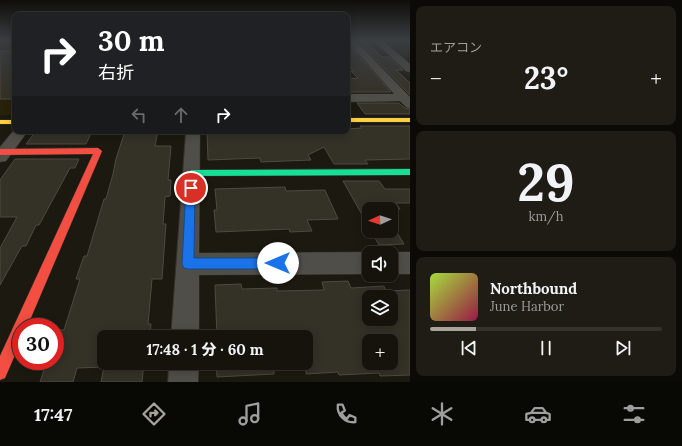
<!DOCTYPE html>
<html lang="ja">
<meta charset="utf-8">
<style>
:root{--surface:#15130c;--page:#1e1c15;--text:#f1f3f6;--muted:#9d9e9d;--line:#34322d;--accent:#a8a49a}
body{margin:0;font-family:Lora,"Noto Sans JP",serif;background:var(--page);color:var(--text);height:100vh;display:flex;flex-direction:column;font-size:15px;white-space:nowrap}
*{box-sizing:border-box;margin:0}
p{font-size:13px;color:var(--muted)}
.icon{flex:none;width:22px;height:22px;fill:none;stroke:currentColor;stroke-width:2;stroke-linecap:round;stroke-linejoin:round}
.map{position:relative;flex:1;overflow:hidden}
.details{display:flex;flex-direction:column;gap:6px;padding:6px;background:#0c0a07;width:272px}
.details>*{flex:none}
.banner{position:absolute;left:12px;top:12px;width:338px;height:122px;border-radius:8px;box-shadow:0 2px 10px #0003,0 0 0 1px var(--line);background:#202124;color:#fff;overflow:hidden}
.needle{width:26px;rotate:267deg}
.tools{position:absolute;left:362px;top:202px;display:grid;gap:8px}
.tools a{display:grid;place-items:center;width:36px;height:36px;border-radius:8px;background:var(--surface);box-shadow:0 2px 10px #0003,0 0 0 1px var(--line);font-size:20px}
.speed{position:absolute;left:12px;top:318px;display:flex;gap:8px;font-size:20px;font-weight:700;text-align:center}
.speed>*{display:grid;place-content:center;width:52px;height:52px;border-radius:50%;background:var(--surface);box-shadow:0 2px 10px #0003,0 0 0 1px var(--line);line-height:1}
.speed .limit{border:6px solid #d22;background:#fff;color:#111}
.pin{position:absolute;display:grid;place-items:center;width:34px;height:34px;color:#fff;margin:-17px;border:2px solid #fff;border-radius:50%;box-shadow:0 1px 4px #0007}
.me{position:absolute;width:44px;margin:-22px;rotate:270deg;stroke-linejoin:round;filter:drop-shadow(0 0 3px #0008)}
.turn{display:flex;align-items:center;gap:14px;height:84px;padding:0 20px;font-size:18px}
.turn .icon{width:52px;height:52px;stroke-width:2.5}
.turn b{display:block;font-size:28px;line-height:34px}
.lanes{display:flex;align-items:center;height:38px;padding:0 20px;background:#0003;justify-content:center;gap:20px;direction:ltr}
.lanes .off{opacity:.35}
.big{font-size:30px;font-weight:800;line-height:1.1}
.details .tile{flex:1;display:flex;flex-direction:column;justify-content:center;gap:6px;min-width:0;padding:0 14px;border-radius:8px;background:var(--page)}
.details .dial{align-items:center;gap:0}
.dial b{font-size:52px;line-height:1}
.song{display:flex;align-items:center;gap:12px}
.cover{width:48px;height:48px;border-radius:6px;background:linear-gradient(135deg,hsl(80 70% 55%),hsl(340 70% 35%))}
.played{height:4px;border-radius:2px;background:linear-gradient(90deg,var(--accent) 20%,var(--line) 20%)}
.keys{display:flex;justify-content:space-around;direction:ltr}
.heat{display:flex;justify-content:space-between;align-items:center;font-size:22px;direction:ltr}
.trip{position:absolute;left:97px;top:330px;width:216px;height:40px;border-radius:8px;background:var(--surface);box-shadow:0 2px 10px #0003,0 0 0 1px var(--line);font-weight:800;line-height:40px;text-align:center}
.tabs{display:flex;height:64px;justify-content:space-around;align-items:center;background:#080805;color:var(--muted)}
.tabs .icon{width:28px;height:28px}
.tabs .selected{color:var(--accent)}
.tabs b{font-size:18px;color:var(--text)}
main{display:flex;flex:1;min-height:0}
.map>svg:first-child{display:block}
</style>
<main>
<div class="map">
<svg width="410" height="382" viewBox="0 0 410 382">
<rect width="100%" height="100%" fill="#1c1910"/>
<polygon fill="#29220a" points="4,40 15,40 15,115 0,115 0,42"/>
<g fill="#343127" stroke="#4e4a43" fill-rule="evenodd">
<polygon points="357,40 364,40 382,57 389,57 403,70 396,70 410,83 410,95"/>
<polygon points="347,42 391,92 347,92 347,79 358,78 351,71 354,71 347,64"/>
<rect x="0" y="51" width="15" height="48"/>
<polygon points="357,103 399,103 405,108 410,109 410,114 365,114"/>
<polygon points="360,126 410,126 410,159 365,160 368,164 334,164 324,147 308,155 311,160 261,162 260,158 208,160 207,131 347,131 347,129 362,128"/>
<polygon points="36,131 92,131 86,144 26,144"/>
<polygon points="125,131 158,131 155,146 171,146 168,180 171,180 170,196 165,197 163,224 166,224 162,279 152,279 148,324 151,324 150,337 104,337 104,366 105,363 144,363 142,382 101,382 104,367 77,368 73,382 40,382 47,361 55,361 55,338 58,330 64,330 80,279 76,279 84,256 87,256 104,199 106,199 113,174 116,159"/>
<polygon points="15,159 79,159 75,168 70,168 39,225 36,225 26,246 22,246 0,285 0,248 17,217 0,217 0,180"/>
<polygon points="343,181 379,181 385,189 410,189 410,203 396,203 400,209 369,209 369,227"/>
<polygon points="285,187 286,191 325,190 338,219 307,220 312,231 290,232 289,229 216,232 214,210 217,210 215,189"/>
<polygon points="391,223 404,244 379,245 371,231 391,231"/>
<path d="M 348,281 L 351,288 L 384,286 L 386,291 L 410,290 L 410,375 L 380,376 L 379,373 L 339,375 L 338,372 L 306,374 L 306,337 L 217,337 L 215,285 L 241,284 L 242,289 L 277,288 L 277,291 L 324,290 L 322,282 ZM 369,297 L 391,297 L 391,319 L 369,319 ZM 369,341 L 391,341 L 391,363 L 369,363 Z"/>
<polygon points="216,363 274,363 274,374 217,377"/>
</g>
<g fill="none" stroke-linecap="round" stroke-linejoin="round">
<defs>
<g id="street">
<polygon points="347,40 355,40 410,97 410,108 406,107 400,101 347,102 347,94 394,94"/>
<polygon points="373,40 382,40 410,64 410,72 406,71"/>
<polygon points="15,129 15,131 28,131 6,161 0,162 0,147"/>
<polygon points="186,131 200,131 199,253 369,252 372,253 369,253 369,274 199,275 199,337 171,337"/>
<polygon points="391,252 410,252 410,274 391,274 391,253 388,253"/>
<polygon points="169,363 199,363 198,382 168,382"/>
</g>
<polygon id="fast" points="410,169 410,175 191,176 187,173 191,170"/>
<g id="slow">
<rect x="347" y="118" width="63" height="4"/>
<rect x="0" y="120" width="15" height="4"/>
</g>
<polygon id="jam" points="98,148 102,151 27,327 21,327 21,341 5,378 0,380 0,356 93,154 0,155 0,149"/>
</defs>
<use href="#street" stroke="#35322a" stroke-width="1"/>
<use href="#fast" stroke="#35322a" stroke-width="1"/>
<use href="#slow" stroke="#35322a" stroke-width="1"/>
<use href="#jam" stroke="#35322a" stroke-width="1"/>
<use href="#street" fill="#504e49" fill-rule="evenodd"/>
<use href="#fast" fill="#16e098" fill-rule="evenodd"/>
<use href="#slow" fill="#ffcf43" fill-rule="evenodd"/>
<use href="#jam" fill="#f24e42" fill-rule="evenodd"/>
</g>
<linearGradient id="sky" x2="0" y2="1"><stop stop-color="#0f0e09"/><stop offset="0.43" stop-color="#3a3e42"/><stop offset="1" stop-color="#3a3e42" stop-opacity="0"/></linearGradient>
<rect width="410" height="94" fill="url(#sky)"/>
<polygon fill="#1a73e8" stroke="#114b97" points="191,185 195,188 194,258 278,258 282,259 284,263 282,267 278,269 188,269 184,268 182,264 186,188"/>
</svg>
<div class="tools">
<a><svg class="needle" viewBox="-14 -14 28 28"><path d="M0-13l5 13h-10z" fill="#e53935"/><path d="M0 13l5-13h-10z" fill="#9d9e9d"/></svg></a>
<a><svg class="icon" aria-label="sound" viewBox="0 0 24 24"><path d="M4 9h4l5-4v14l-5-4H4zM17 9q2 3 0 6"/></svg></a>
<a><svg class="icon" aria-label="layers" viewBox="0 0 24 24"><path d="M12 4l9 5-9 5-9-5zM3 14l9 5 9-5"/></svg></a>
<a>+</a>
</div>
<div class="speed"><div class="limit">30</div></div>
<div class="pin" style="left:191px;top:188px;background:#d93025"><svg class="icon" aria-label="arrive" viewBox="0 0 24 24"><path d="M6 21V4h12l-3 4 3 4H6"/></svg></div>
<svg class="me" style="left:278px;top:263px" viewBox="-20 -20 40 40"><circle r="19" fill="#fff"/><path d="M0-13L10 11 0 6-10 11z" fill="#1a73e8"/></svg>
<div class="trip">17:48 · 1 分 · 60 m</div>
<div class="banner">
<div class="turn"><svg class="icon" aria-label="right" viewBox="0 0 24 24"><path d="M7 20v-9h11M14 6l5 5-5 5"/></svg><div><b>30 m</b>右折</div></div>
<div class="lanes"><svg class="icon off" aria-label="left" viewBox="0 0 24 24"><path d="M17 20v-9H6M10 6l-5 5 5 5"/></svg><svg class="icon off" aria-label="ahead" viewBox="0 0 24 24"><path d="M12 20V5M6 11l6-6 6 6"/></svg><svg class="icon" aria-label="right" viewBox="0 0 24 24"><path d="M7 20v-9h11M14 6l5 5-5 5"/></svg></div>
</div>
</div>
<section class="details">
<div class="tile"><p>エアコン</p>
<div class="heat"><a>−</a><b class="big">23°</b><a>+</a></div>
</div>
<div class="tile dial"><b>29</b><p>km/h</p></div>
<div class="tile">
<div class="song"><i class="cover"></i><div><b>Northbound</b><p>June Harbor</p></div></div>
<div class="played"></div>
<div class="keys"><svg class="icon" aria-label="previous" viewBox="0 0 24 24"><path d="M18 5L8 12l10 7zM5 5v14"/></svg><svg class="icon" aria-label="pause" viewBox="0 0 24 24"><path d="M8 5v14M16 5v14"/></svg><svg class="icon" aria-label="next" viewBox="0 0 24 24"><path d="M6 5l10 7-10 7zM19 5v14"/></svg></div>
</div>
</section>
</main>
<nav class="tabs">
<b>17:47</b>
<svg class="icon selected" aria-label="directions" viewBox="0 0 24 24"><path d="M12 3l9 9-9 9-9-9zM9 14v-3h6M13 9l2 2-2 2"/></svg>
<svg class="icon" aria-label="music" viewBox="0 0 24 24"><path d="M9 18V5l10-2v13"/><circle cx="6" cy="18" r="3"/><circle cx="16" cy="16" r="3"/></svg>
<svg class="icon" aria-label="phone" viewBox="0 0 24 24"><path d="M5 4h4l2 5-3 2q2 4 5 5l2-3 5 2v4C11 20 4 13 5 4z"/></svg>
<svg class="icon" aria-label="climate" viewBox="0 0 24 24"><path d="M12 3v18M4 7l16 10M4 17L20 7"/></svg>
<svg class="icon" aria-label="car" viewBox="0 0 24 24"><path d="M5 17H2v-5l4-1 3-4h7l3 4 3 1v5h-3M9 17h6M6 11h13"/><circle cx="7" cy="17" r="2"/><circle cx="17" cy="17" r="2"/></svg>
<svg class="icon" aria-label="filters" viewBox="0 0 24 24"><path d="M4 7h16M4 17h16"/><circle cx="9" cy="7" r="2"/><circle cx="15" cy="17" r="2"/></svg>
</nav>
